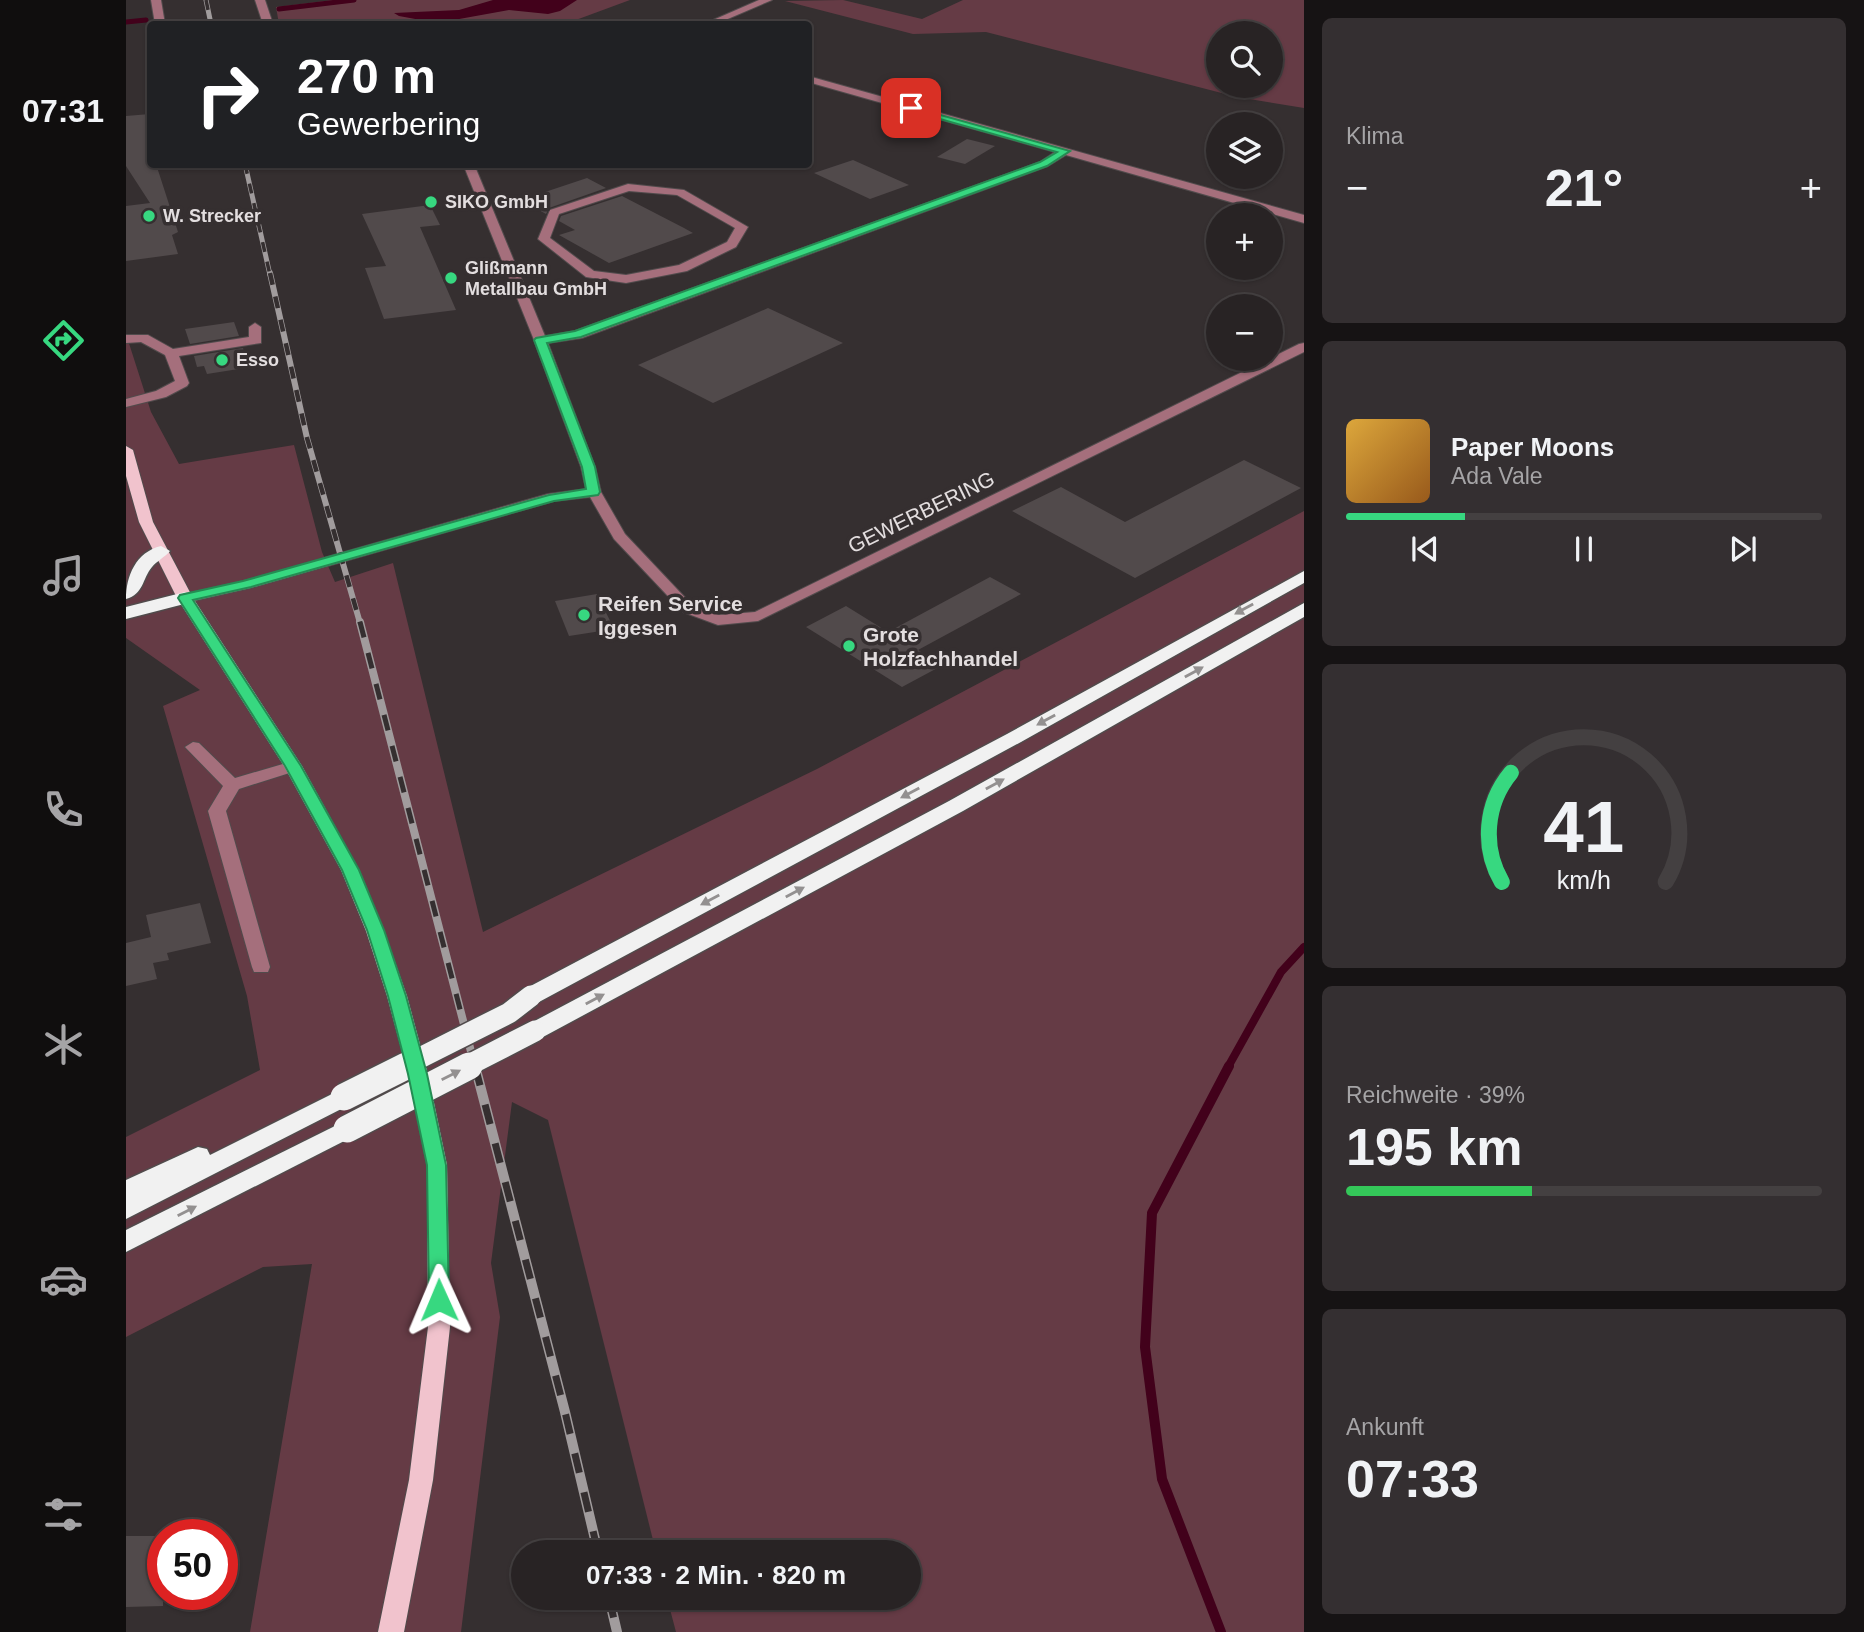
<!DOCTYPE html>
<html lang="de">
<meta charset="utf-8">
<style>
:root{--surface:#282324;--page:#342f31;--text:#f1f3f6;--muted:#a5a4a6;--line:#444041;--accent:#37d880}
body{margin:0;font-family:Helvetica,sans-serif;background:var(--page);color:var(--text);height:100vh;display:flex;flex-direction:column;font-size:26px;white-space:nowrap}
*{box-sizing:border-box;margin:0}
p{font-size:23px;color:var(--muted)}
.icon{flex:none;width:38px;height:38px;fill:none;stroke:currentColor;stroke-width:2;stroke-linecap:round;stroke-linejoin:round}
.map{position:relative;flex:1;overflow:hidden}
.sheet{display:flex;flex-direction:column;gap:18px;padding:18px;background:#161314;width:560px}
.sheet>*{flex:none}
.top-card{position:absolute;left:21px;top:21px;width:665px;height:147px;border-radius:7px;box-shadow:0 2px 5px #0004,0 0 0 2px var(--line);background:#202124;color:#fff;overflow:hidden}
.tools{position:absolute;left:1080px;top:21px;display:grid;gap:14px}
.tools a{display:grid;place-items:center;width:77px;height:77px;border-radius:50%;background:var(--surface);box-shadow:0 2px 5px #0004,0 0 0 2px var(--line);font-size:35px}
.speed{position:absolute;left:21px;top:1519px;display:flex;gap:14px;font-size:35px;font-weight:700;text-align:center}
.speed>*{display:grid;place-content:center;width:91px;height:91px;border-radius:50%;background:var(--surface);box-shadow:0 2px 5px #0004,0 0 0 2px var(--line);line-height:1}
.speed .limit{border:10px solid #d22;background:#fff;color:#111}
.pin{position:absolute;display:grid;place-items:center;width:60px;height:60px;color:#fff;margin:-30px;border-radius:14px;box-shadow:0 4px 10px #0006}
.me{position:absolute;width:77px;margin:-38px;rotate:359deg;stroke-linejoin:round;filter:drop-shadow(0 0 5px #0008)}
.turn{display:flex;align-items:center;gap:24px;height:147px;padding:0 35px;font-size:32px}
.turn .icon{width:91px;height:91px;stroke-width:2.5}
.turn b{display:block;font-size:49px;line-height:60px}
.big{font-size:52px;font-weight:600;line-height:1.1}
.sheet .card{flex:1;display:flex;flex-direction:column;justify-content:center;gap:10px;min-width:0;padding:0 24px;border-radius:10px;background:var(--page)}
.sheet .dial{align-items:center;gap:0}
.dial svg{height:182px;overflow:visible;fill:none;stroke:var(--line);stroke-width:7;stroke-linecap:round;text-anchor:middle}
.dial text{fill:var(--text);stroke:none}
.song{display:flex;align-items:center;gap:21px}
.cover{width:84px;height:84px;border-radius:10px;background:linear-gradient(135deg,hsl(40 70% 55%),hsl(30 70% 35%))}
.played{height:7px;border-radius:4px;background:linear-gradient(90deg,var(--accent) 25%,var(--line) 25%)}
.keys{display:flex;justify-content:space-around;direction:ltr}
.heat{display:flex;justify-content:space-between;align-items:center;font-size:38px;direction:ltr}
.charge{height:10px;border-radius:5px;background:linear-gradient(90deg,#34c759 39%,var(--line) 0)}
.trip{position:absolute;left:385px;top:1540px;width:410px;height:70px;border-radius:35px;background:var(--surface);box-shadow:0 2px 5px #0004,0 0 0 2px var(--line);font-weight:600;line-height:70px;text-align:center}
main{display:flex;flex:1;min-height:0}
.dock{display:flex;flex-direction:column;width:126px;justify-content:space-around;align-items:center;background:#100e0e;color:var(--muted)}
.dock .icon{width:49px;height:49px}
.dock .active{color:var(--accent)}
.dock b{font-size:32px;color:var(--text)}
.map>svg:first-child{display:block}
</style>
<main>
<nav class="dock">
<b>07:31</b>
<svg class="icon active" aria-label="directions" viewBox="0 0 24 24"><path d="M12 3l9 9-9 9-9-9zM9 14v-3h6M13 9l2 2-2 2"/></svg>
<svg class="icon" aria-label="music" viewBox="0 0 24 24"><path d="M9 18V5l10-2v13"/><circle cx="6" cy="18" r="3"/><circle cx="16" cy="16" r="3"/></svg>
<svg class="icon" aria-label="phone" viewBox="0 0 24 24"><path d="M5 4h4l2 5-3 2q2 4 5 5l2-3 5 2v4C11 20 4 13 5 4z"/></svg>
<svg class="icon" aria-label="climate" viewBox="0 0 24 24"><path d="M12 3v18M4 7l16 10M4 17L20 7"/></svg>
<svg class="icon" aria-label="car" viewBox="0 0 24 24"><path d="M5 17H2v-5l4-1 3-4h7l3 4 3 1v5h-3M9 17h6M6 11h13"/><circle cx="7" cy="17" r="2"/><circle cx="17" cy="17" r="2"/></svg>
<svg class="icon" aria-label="filters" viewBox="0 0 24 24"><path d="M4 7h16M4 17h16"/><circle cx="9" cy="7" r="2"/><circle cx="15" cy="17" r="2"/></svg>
</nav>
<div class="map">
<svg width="1178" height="1632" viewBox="0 0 1178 1632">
<rect width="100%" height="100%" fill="#352f30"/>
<g fill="#653b45" fill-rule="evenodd">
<polygon points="207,0 504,0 439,24 153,24 150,7"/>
<path d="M 717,0 L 796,19 L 837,0 L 1178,0 L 1178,108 L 1111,97 L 860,32 L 787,34 L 659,1 ZM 1092,33 L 1144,33 L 1144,86 L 1092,86 Z"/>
<polygon points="0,334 25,412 53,464 168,445 196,552 209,582 267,563 357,932 691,769 1178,511 1178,1632 550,1632 541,1598 782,1598 782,1552 530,1552 422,1120 386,1102 365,1263 374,1317 335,1632 124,1632 186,1264 137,1267 0,1337 0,1137 134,1070 121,996 37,706 74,690 0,638"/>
</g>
<polygon fill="#42011b" points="367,0 451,0 434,11 422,14 383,10 311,23 273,16 268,13 333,10"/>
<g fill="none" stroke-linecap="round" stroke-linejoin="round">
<g stroke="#42011b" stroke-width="5">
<polyline points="153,9 228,0"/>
<polyline points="0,22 20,20"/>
</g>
<polyline stroke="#42011b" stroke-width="8" points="1102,1067 1155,972 1178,947"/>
<polyline stroke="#42011b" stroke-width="10" points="1095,1632 1036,1479 1019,1347 1026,1213 1103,1066"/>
</g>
<g fill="#514a4b">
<polygon points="24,114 24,164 30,164 52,232 46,235 52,254 0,261 0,206 24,203 0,166 0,116"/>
<polygon points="841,139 869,146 839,164 811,157"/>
<polygon points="727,160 783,185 744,199 688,173"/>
<polygon points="461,178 480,188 423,208 420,214 395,200"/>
<polygon points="496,196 558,228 567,233 483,263 433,235 449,230 433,221 435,216"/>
<polygon points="304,205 314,225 294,227 330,310 258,319 239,268 260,266 236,214"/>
<polygon points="642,308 717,343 587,403 512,365"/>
<polygon points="108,322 113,336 64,344 59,329"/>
<polygon points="117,348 118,352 113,353 119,368 81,374 78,366 71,367 68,356"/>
<polygon points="1118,460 1175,488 1009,578 886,511 935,487 999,522"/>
<polygon points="864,577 895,594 792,650 817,665 776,687 680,627 720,606 762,632"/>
<polygon points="471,594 488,629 443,636 429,601"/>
<polygon points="74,903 85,943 41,953 43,960 27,963 31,979 0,986 0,943 25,937 20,915"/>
<polygon points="0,1536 37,1536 37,1606 0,1607"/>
</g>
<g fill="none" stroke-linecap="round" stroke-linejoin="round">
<defs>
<g id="minor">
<polygon points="25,0 35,0 39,24 29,24"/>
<polygon points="129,0 139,0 147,24 137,24"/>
<polygon points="633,0 646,0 590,24 578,24"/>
<polygon points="682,76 1178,215 1178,223 940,155 922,166 456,338 422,343 469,467 475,492 499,534 567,606 593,615 629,612 1173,344 1178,343 1178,352 632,621 592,625 557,612 488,539 464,497 428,501 125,588 59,603 54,601 51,598 54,595 117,581 422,494 460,489 455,467 408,340 337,164 348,164 419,336 449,331 914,162 929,152 682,82"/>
<path d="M 502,184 L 558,190 L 622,227 L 610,247 L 561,271 L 500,283 L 460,277 L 412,239 L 424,210 ZM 503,191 L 551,195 L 609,228 L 601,242 L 553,265 L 500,275 L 468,271 L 424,238 L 433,214 Z"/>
<polygon points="129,323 135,327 135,343 53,356 63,383 61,386 40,397 0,407 0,399 30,391 49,381 39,355 15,342 0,343 0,335 22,335 47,349 123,337 123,327"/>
<polygon points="67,742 73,743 109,778 167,761 176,766 173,770 113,789 100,811 144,967 142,972 128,972 126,967 82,811 97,786 59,747"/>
</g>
<polygon id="major" points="0,446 7,450 27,522 67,598 176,766 233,870 258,931 281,996 302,1074 321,1165 324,1327 307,1480 278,1632 252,1632 283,1480 302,1327 301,1165 282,1074 261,996 240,931 215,870 158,766 51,598 13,522 0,476"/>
<g id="highway">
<path d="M 35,546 L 44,551 C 39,557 31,561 26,567 C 16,579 18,594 0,599 C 0,576 10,552 35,546 Z"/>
<polygon points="1178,571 1178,583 895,742 413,1002 405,1004 397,1002 393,996 397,990 881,734"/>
<polygon points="59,592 68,598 66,602 0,619 0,607"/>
<polygon points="1178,603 1178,617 837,811 417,1037 409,1039 401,1037 397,1031 401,1025 823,801"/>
<polygon points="218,1088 227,1091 230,1097 227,1103 0,1219 0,1180 72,1147 81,1149 84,1155"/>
<polygon points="221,1120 230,1123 233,1129 230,1135 0,1252 0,1230"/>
</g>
</defs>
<use href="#minor" stroke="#514b4c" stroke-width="2"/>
<use href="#major" stroke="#514b4c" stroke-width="2"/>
<use href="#highway" stroke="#514b4c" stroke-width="3"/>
<use href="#minor" fill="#a56f7c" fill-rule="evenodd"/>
<use href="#major" fill="#f1c3cd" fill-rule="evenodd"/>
<use href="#highway" fill="#f1f1f1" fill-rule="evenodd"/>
<defs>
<g id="rail-far3">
<polyline points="80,0 85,24"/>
<polyline points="119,164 144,275"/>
</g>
<polyline id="rail-far2" points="144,273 181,438 234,623"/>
<polyline id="rail-far1" points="234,622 349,1067"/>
<g id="rail">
<polyline points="349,1066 439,1412 472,1552"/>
<polyline points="483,1598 491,1632"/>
</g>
</defs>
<use href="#rail-far3" stroke="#a19c9d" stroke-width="5"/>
<use href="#rail-far2" stroke="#a19c9d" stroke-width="6"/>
<use href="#rail-far1" stroke="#a19c9d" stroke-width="8"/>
<use href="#rail" stroke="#a19c9d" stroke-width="10"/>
<use href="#rail-far3" stroke="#352f30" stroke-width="3.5" stroke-dasharray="10" stroke-linecap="butt"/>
<use href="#rail-far2" stroke="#352f30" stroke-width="4.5" stroke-dasharray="12" stroke-linecap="butt"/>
<use href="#rail-far1" stroke="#352f30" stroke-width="5" stroke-dasharray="16" stroke-linecap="butt"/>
<use href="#rail" stroke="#352f30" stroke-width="7" stroke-dasharray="20" stroke-linecap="butt"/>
<defs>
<g id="highway-bridge-far1">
<polyline points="276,1067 383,1013 405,996"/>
<polyline points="339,1067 409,1031"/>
</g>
<g id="highway-bridge">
<polyline points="218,1097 280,1066"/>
<polyline points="221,1129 343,1066"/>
</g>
</defs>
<use href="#highway-bridge-far1" stroke="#514b4c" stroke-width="24" stroke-linecap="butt"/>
<use href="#highway-bridge" stroke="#514b4c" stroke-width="30" stroke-linecap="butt"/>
<use href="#highway-bridge-far1" stroke="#f1f1f1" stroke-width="21"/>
<use href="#highway-bridge" stroke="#f1f1f1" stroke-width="27"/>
</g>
<defs><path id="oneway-solid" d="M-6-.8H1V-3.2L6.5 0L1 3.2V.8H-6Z" transform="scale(1.75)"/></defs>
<g fill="#939090">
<use href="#oneway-solid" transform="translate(1118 609) rotate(151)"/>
<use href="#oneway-solid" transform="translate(1068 672) rotate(-29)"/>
<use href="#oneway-solid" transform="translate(920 720) rotate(151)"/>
<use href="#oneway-solid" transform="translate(869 784) rotate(-29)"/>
<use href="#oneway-solid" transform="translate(784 793) rotate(152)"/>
<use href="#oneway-solid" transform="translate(669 892) rotate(-28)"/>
<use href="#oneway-solid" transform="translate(584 900) rotate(152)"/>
<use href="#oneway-solid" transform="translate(469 999) rotate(-28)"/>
<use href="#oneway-solid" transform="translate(325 1075) rotate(-27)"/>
<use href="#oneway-solid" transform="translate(61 1211) rotate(-27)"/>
</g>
<polygon fill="#37d880" stroke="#248c53" stroke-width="2" points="782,106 944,151 921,166 455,337 421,343 469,467 474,492 472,495 428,501 125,587 67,600 175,766 233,870 258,930 280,996 301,1074 320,1165 323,1300 320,1306 313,1308 306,1306 303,1300 301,1165 282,1074 262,996 241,930 216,870 159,766 52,598 54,595 117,581 423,495 460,489 456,467 408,340 410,338 449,331 914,162 931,152 782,110"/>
<g fill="#37d880" stroke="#352f30" stroke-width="2.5">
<circle cx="305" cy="202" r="7"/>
<circle cx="23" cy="216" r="7"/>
<circle cx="325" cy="278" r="7"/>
<circle cx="96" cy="360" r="7"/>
<circle cx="458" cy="615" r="7"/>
<circle cx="723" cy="646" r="7"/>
</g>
<g text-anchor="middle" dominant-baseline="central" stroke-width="7" stroke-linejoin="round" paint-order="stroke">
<g font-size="18" font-weight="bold" fill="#e3dedf" stroke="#352f30" text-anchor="start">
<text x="319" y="202">SIKO GmbH</text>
<text x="37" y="216">W. Strecker</text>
<text x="339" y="268">Glißmann<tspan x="339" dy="21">Metallbau GmbH</tspan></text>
<text x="110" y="360">Esso</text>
</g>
<g font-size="21" fill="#e3dedf" stroke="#352f30">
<text transform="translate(795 512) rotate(-26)">GEWERBERING</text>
</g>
<g font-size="21" font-weight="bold" fill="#e3dedf" stroke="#352f30" text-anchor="start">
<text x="472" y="603">Reifen Service<tspan x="472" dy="24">Iggesen</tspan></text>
<text x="737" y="634">Grote<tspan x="737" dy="24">Holzfachhandel</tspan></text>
</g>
</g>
</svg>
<div class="tools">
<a><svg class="icon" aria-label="search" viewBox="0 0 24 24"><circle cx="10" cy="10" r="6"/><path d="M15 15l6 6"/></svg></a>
<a><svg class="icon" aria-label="layers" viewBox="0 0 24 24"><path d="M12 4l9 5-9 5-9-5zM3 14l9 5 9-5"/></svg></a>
<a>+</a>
<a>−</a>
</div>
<div class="speed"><div class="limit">50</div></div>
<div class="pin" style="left:785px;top:108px;background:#d93025"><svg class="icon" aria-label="arrive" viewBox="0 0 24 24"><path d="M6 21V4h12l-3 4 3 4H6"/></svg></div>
<svg class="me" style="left:313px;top:1300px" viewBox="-20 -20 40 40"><path d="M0-17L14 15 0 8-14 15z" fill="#37d880" stroke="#fff" stroke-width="4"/></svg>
<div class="trip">07:33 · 2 Min. · 820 m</div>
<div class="top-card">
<div class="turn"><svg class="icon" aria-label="right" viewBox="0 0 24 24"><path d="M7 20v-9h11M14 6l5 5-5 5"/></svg><div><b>270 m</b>Gewerbering</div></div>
</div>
</div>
<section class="sheet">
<div class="card"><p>Klima</p>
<div class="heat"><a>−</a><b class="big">21°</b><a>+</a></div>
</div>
<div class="card">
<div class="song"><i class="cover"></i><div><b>Paper Moons</b><p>Ada Vale</p></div></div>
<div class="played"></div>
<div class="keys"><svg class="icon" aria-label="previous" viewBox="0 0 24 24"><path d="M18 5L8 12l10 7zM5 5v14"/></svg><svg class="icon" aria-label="pause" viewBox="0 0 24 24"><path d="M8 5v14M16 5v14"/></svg><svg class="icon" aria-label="next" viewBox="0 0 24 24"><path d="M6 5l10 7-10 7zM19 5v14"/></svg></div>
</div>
<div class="card dial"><svg viewBox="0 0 100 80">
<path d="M14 69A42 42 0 1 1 86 69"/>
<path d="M14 69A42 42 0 0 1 18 21" stroke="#37d880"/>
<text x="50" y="56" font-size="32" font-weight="700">41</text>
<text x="50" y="72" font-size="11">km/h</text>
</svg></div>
<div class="card"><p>Reichweite · 39%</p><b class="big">195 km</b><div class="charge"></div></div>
<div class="card"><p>Ankunft</p><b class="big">07:33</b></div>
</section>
</main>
